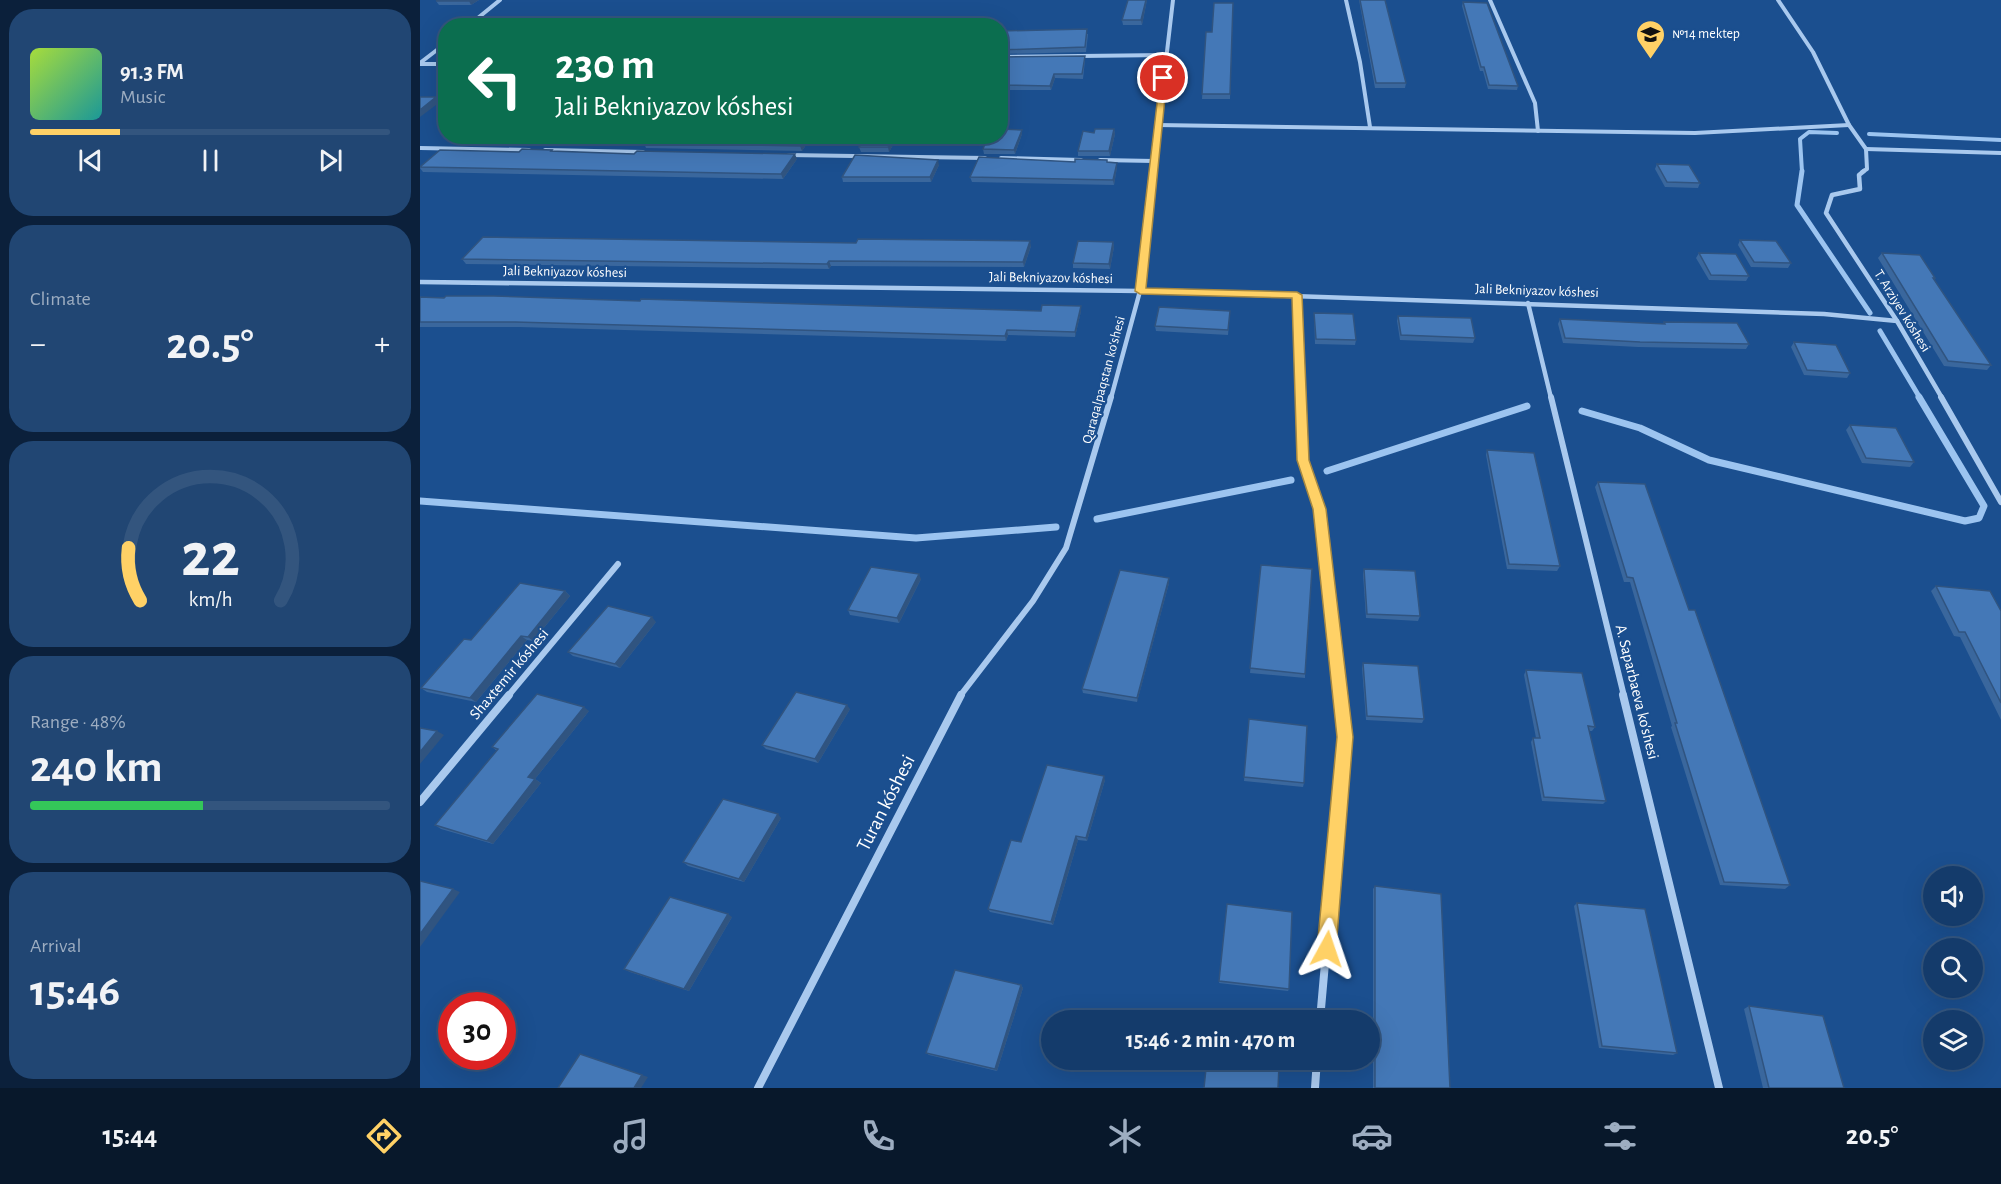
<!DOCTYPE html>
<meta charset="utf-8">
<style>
:root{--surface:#143b6b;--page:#214673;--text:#f1f3f6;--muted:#9dadc1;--line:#33557e;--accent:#ffd166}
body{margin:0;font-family:"Alegreya Sans",sans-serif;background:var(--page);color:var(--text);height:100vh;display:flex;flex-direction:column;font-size:22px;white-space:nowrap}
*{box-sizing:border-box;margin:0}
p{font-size:20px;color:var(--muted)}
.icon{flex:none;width:33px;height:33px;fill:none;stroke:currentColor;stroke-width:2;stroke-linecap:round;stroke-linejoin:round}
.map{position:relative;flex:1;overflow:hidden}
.side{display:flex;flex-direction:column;gap:9px;padding:9px;background:#0b203b;width:420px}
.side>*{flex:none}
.top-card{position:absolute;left:18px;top:18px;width:570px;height:126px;border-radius:24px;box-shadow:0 6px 24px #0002,0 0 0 2px var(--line);background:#0b6e4f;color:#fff;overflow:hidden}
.tools{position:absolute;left:1503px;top:866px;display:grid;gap:12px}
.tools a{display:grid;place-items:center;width:60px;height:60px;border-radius:50%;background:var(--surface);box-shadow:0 6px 24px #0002,0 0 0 2px var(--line);font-size:30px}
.speed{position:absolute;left:18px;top:992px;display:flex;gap:12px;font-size:30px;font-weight:700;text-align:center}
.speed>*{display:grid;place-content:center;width:78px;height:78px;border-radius:50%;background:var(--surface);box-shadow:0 6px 24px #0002,0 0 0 2px var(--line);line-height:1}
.speed .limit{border:9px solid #d22;background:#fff;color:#111}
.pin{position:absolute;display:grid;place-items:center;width:51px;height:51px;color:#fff;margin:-26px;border:3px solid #fff;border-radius:50%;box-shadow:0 2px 6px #0007}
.me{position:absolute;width:66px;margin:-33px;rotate:5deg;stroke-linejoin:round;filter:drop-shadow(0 0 4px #0008)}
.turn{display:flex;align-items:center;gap:21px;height:126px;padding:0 18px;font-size:27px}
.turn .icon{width:78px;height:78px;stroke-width:2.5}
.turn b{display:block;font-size:42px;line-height:51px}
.big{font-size:45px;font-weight:700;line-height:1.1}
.side .tile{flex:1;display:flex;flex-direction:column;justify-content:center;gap:9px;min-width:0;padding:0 21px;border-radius:24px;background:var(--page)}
.side .dial{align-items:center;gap:0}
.dial svg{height:156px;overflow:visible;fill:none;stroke:var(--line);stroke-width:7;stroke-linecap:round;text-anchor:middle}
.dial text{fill:var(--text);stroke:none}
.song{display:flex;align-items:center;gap:18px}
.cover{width:72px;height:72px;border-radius:9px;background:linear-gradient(135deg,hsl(80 70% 55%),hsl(180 70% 35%))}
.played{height:6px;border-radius:3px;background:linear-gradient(90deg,var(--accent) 25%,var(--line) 25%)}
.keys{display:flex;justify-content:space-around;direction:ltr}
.heat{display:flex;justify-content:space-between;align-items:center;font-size:33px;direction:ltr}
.charge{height:9px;border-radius:4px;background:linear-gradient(90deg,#34c759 48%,var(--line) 0)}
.trip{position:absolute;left:621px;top:1010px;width:339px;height:60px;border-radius:30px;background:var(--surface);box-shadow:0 6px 24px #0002,0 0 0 2px var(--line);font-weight:700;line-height:60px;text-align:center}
.tabs{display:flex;height:96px;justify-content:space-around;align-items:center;background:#08182b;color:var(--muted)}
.tabs .icon{width:42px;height:42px}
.tabs .active{color:var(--accent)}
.tabs b{font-size:27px;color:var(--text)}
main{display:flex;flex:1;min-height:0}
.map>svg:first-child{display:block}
</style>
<main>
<section class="side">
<div class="tile">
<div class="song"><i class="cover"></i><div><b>91.3 FM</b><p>Music</p></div></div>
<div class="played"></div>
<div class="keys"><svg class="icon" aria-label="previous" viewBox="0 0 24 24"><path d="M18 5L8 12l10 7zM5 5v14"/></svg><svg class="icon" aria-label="pause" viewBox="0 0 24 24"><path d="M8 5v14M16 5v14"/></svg><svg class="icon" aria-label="next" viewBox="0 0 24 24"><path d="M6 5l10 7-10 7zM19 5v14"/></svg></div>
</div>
<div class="tile"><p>Climate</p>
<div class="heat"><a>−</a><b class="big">20.5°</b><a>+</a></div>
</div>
<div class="tile dial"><svg viewBox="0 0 100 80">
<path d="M14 69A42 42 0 1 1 86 69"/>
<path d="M14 69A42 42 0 0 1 8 42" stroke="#ffd166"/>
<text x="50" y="56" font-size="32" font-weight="700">22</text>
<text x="50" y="72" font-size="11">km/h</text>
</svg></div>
<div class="tile"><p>Range · 48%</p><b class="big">240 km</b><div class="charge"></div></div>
<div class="tile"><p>Arrival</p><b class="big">15:46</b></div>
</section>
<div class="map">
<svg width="1581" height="1088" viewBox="0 0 1581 1088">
<rect width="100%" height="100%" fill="#1b4f8f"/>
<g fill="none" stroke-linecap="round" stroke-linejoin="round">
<g stroke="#9cc4f0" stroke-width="4">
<polyline points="1449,134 1581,140"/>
<polyline points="1382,172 1380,139 1389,132 1417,133"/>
</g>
<g stroke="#9cc4f0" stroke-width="5">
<polyline points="1382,171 1377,205 1450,313"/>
<polyline points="1460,331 1500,398"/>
</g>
<g stroke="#9cc4f0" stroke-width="7">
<polyline points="1162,411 1220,428 1289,460 1545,521 1559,518 1564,506 1499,397"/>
<polyline points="907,471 1107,406"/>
<polyline points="0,501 496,538 636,527"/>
<polyline points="677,519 871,480"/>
</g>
<g stroke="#a9c9ee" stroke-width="4">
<polyline points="926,0 940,62 950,127"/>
<polyline points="1070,0 1115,103 1118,131"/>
<polyline points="1358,0 1393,52 1429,125 1446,149"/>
<polyline points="48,26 80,0"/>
<polyline points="580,57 746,55"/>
<polyline points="0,63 26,43"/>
<polyline points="0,64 26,64"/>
<polyline points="737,125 1275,133 1429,125"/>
<polyline points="0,148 109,150"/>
<polyline points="1446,149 1581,153"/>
<polyline points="125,150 223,152"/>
<polyline points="368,155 565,158"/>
<polyline points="581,158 661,160"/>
<polyline points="680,160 734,161"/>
<polyline points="733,172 753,0"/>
<polyline points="1442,172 1447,169 1446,149"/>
</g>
<g stroke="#a9c9ee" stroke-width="4.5">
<polyline points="1444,171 1439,175 1440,189 1412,195 1406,213 1477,321 1522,398"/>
<polyline points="0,282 720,291 1404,314 1477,321"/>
<polyline points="877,295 881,398"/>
<polyline points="1108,303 1131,398"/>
<polyline points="691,398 720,291 734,171"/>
</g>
<g stroke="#a9c9ee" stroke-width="6">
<polyline points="881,397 883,460 899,509 920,696"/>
<polyline points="1131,397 1204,696"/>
<polyline points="1521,397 1581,502"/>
<polyline points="88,696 198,564"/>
<polyline points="540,696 613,601 646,548 691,397"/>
</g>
<g stroke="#a9c9ee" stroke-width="8">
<polyline points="1203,695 1299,1088"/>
<polyline points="0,802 89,695"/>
<polyline points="900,1020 925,737 920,695"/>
<polyline points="338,1088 541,695"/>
<polyline points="895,1088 897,1059"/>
</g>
</g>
<g fill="#3a679d">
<polygon points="18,0 59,0 51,5 19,5 16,1"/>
<polygon points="727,0 722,25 703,25 702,20"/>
<polygon points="939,0 965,0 986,83 985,88 955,88"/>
<polygon points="1043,2 1098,86 1097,90 1068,89 1063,71 1060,71 1042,6"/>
<polygon points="813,3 810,99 782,99 786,32 792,32"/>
<polygon points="580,31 668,34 666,52 580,54"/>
<polygon points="580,57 665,60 663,79 635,78 631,90 580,90"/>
<polygon points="694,129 695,134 690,156 658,156 658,151 674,133"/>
<polygon points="602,134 595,154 564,154 563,149"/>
<polygon points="154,136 144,146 113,146 110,141"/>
<polygon points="230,136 392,136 382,151 226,148 224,143"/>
<polygon points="478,136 469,152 441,152 439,147"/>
<polygon points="133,151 214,154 377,159 363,179 3,172 0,168 0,166 99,152"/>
<polygon points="655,162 697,163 697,167 694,185 552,182 550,177"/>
<polygon points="1237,164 1280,183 1278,188 1245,187 1235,169"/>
<polygon points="519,165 511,182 423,182 422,177"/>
<polygon points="1320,240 1371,263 1368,268 1331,267 1318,245"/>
<polygon points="693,242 694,247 690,269 653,268 653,263"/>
<polygon points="611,246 604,267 411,266 409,269 46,264 42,259"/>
<polygon points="1279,253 1329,276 1326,281 1289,280 1276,258"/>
<polygon points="1462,253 1515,278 1514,279 1571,365 1567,370 1524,366 1458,258"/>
<polygon points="0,297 220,301 621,311 661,306 661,311 655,337 588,335 586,341 99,327 0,327"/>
<polygon points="810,311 808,335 736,331 735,326"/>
<polygon points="894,313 936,340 935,345 895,344"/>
<polygon points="978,316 1055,338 1053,343 980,340 977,321"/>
<polygon points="1140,319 1243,324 1244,322 1329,344 1326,349 1218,347 1143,343 1138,324"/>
<polygon points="1374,342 1430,373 1427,378 1384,375 1371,347"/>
<polygon points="1430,425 1494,462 1490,467 1442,463 1426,430"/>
<polygon points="1067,450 1140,566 1137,571 1087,569 1066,455"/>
<polygon points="1178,482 1269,610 1370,885 1365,889 1300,885 1251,727 1252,726 1210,582 1204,582 1175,487"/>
<polygon points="841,565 885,674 885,678 830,673"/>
<polygon points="944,569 1000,616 998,621 946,618 943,574"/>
<polygon points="501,579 479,623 430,615 428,610"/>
<polygon points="749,583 717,702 663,693 662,689"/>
<polygon points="1516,586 1581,611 1581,720 1540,637 1534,636 1511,591"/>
<polygon points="145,591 150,596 113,641 107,640 56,702 7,692 1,688 51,640"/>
<polygon points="236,622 200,668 153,656 148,652"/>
<polygon points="943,663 1004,719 1002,723 946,720 942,668"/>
<polygon points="1106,670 1175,727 1172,731 1169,731 1186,801 1183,804 1122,801 1111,742 1113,738 1116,738 1104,675"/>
<polygon points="430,709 398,763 346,749 342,745"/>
<polygon points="169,711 115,779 121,783 73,844 21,829 15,825 77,751 72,747"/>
<polygon points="829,719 884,783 883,787 824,781"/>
<polygon points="685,780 667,841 658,840 633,925 570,912 568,909 601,842"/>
<polygon points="361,818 324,882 268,866 263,862"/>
<polygon points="955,886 1030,1088 953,1088 953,889"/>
<polygon points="1157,903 1257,1053 1253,1055 1179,1048 1154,906"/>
<polygon points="807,904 869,989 868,991 799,983"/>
<polygon points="312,917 269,991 210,972 204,969"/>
<polygon points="601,985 603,988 577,1071 509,1055 506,1053"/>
<polygon points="1329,1006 1424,1088 1343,1088 1324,1009"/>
</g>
<g fill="#305480">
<polygon points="51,0 59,0 51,5 49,1"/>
<polygon points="726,0 727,0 722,25 721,20"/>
<polygon points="634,74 635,78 631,90 630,86"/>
<polygon points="16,97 20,102 0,117 0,110"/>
<polygon points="694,129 695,134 690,156 689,151"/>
<polygon points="602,130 602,134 595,154 594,150"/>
<polygon points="146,136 154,136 144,146 141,142"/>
<polygon points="387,136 392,136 382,151 380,146"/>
<polygon points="474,136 478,136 469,152 468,147"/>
<polygon points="375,154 377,159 363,179 361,174"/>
<polygon points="518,160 519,165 511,182 510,177"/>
<polygon points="697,163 697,167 694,185 693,180"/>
<polygon points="610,241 611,246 604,267 603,262"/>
<polygon points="693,242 694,247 690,269 689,264"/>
<polygon points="409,261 411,266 409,269 407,264"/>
<polygon points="661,306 661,311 655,337 655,332"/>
<polygon points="587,330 588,335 586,341 585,336"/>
<polygon points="499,574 501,579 479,623 477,618"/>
<polygon points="749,578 749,583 717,702 717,698"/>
<polygon points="145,591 150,596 113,641 108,637"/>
<polygon points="232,617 236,622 200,668 195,664"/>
<polygon points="101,636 107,640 56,702 50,698"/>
<polygon points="427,705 430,709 398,763 395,759"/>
<polygon points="164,707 169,711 115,779 121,783 73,844 67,841 108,777"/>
<polygon points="17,731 24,735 0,764 0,752"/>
<polygon points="684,776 685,780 667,841 666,838"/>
<polygon points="358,814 361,818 324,882 319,879"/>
<polygon points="656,836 658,840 633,925 631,922"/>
<polygon points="33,889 40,892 0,947 0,934"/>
<polygon points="308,914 312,917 269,991 264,989"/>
<polygon points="601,985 603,988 577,1071 575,1069"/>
<polygon points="160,1054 228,1077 221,1088 214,1088"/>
</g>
<g fill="#4478b7" stroke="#305480" stroke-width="1.5">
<polygon points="18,0 51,0 49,1 16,1"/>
<polygon points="708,0 726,0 721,20 702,20"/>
<polygon points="940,0 965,0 986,83 956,83"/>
<polygon points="1043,2 1067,3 1098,86 1069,85 1064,67 1061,67"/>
<polygon points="794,3 813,3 810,94 782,94 786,32 792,32"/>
<polygon points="667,29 665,47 580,50 580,31"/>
<polygon points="665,56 662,74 634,74 630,86 580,85 580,57"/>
<polygon points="0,97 16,97 0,110"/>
<polygon points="580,129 602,130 594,150 563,149 568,136 580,136"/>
<polygon points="675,129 694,129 689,151 658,151 663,131 674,133"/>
<polygon points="115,136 146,136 141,142 110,141"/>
<polygon points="230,136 387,136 380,146 224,143"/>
<polygon points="446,136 474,136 468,147 439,147"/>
<polygon points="102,149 132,150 131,151 214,154 217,151 375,154 361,174 0,167 20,150 99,152"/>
<polygon points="435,155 518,160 510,177 422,177"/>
<polygon points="559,157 655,162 655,159 687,160 687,162 697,163 693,180 550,177"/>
<polygon points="1237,164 1269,165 1280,183 1247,182"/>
<polygon points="63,237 436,243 438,239 610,241 603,262 409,261 407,264 42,259"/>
<polygon points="1320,240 1356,241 1371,263 1334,262"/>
<polygon points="658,241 693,242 689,264 653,263"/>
<polygon points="1279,253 1316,254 1329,276 1291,275"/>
<polygon points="1462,253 1500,255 1515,278 1513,278 1571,365 1528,361"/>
<polygon points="26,296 74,296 220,301 221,299 621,311 622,305 661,306 655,332 587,330 585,336 95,322 0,322 0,297 24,298"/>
<polygon points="739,307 810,311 808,330 735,326"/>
<polygon points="894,313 933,314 936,340 896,339"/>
<polygon points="978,316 1051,318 1055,338 981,335"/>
<polygon points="1140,319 1245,324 1244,322 1317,323 1329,344 1220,342 1145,338"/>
<polygon points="1374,342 1416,345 1430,373 1387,370"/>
<polygon points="1430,425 1476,428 1494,462 1446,458"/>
<polygon points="1067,450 1114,453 1140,566 1089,564"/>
<polygon points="1178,482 1225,484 1269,610 1275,610 1370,885 1304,882 1255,723 1257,723 1213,578 1207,577"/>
<polygon points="841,565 892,569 885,674 830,668"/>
<polygon points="451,567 499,574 477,618 428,610"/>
<polygon points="944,569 995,571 1000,616 947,614"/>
<polygon points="700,570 749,578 717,698 662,689"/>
<polygon points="100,583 145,591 108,637 101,636 50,698 1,688 44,639 51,640"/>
<polygon points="1516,586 1570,591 1581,611 1581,703 1545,632 1539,632"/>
<polygon points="188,606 232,617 195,664 148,652"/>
<polygon points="943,663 998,666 1004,719 947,716"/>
<polygon points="1106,670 1162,673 1175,727 1168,726 1186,801 1124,797 1113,738 1120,738"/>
<polygon points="376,692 427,705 395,759 342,745"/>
<polygon points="117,694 164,707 108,777 115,779 67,841 15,825 78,749 72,747"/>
<polygon points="829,719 887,726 884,783 824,777"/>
<polygon points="0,728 17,731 0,752"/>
<polygon points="627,765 684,776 666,838 656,836 631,922 568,909 591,840 601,842"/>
<polygon points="303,799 358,814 319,879 263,862"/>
<polygon points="0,881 33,889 0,934"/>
<polygon points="955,886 1021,894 1030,1088 955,1088"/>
<polygon points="250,897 308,914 264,989 204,969"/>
<polygon points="1157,903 1225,909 1257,1053 1182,1046"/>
<polygon points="807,904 872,912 869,989 799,981"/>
<polygon points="535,970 601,985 575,1069 506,1053"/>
<polygon points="1329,1006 1403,1016 1424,1088 1349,1088"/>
<polygon points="160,1054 222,1075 214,1088 138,1088"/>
<polygon points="787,1059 806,1059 859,1066 858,1088 784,1088"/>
</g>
<polygon fill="#ffd166" stroke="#a68842" stroke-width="1.5" points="743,76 747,78 726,288 877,292 882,295 889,460 906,509 933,737 916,949 913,956 907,959 900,956 897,949 917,737 893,509 877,460 872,298 720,294 715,291 740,78"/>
<defs>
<symbol id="school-pin" viewBox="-11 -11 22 30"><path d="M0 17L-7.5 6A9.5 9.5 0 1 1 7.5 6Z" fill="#ffd166" stroke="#1b4f8f"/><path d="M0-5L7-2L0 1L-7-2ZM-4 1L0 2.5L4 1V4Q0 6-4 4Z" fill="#111"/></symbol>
</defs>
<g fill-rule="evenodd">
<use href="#school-pin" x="1214" y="18" width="33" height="45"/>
</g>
<g text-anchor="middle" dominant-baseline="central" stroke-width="4.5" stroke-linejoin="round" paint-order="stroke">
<g font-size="14" fill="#fff" stroke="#1b4f8f" text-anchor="start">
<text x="1252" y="34">№14 mektep</text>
</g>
<g font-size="14" fill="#fff" stroke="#1b4f8f">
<text transform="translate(145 272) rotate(1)">Jali Bekniyazov kóshesi</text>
<text transform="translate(631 278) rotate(1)">Jali Bekniyazov kóshesi</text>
<text transform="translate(1117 291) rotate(2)">Jali Bekniyazov kóshesi</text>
<text transform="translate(1482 311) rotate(58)">T. Arziyev kóshesi</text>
<text transform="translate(684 380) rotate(-75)">Qaraqalpaqstan ko'shesi</text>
</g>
<g font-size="16" fill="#fff" stroke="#1b4f8f">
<text transform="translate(89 674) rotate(-50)">Shaxtemir kóshesi</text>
<text transform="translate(1217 692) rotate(76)">A. Saparbaeva ko'shesi</text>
</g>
<g font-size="20" fill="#fff" stroke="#1b4f8f">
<text transform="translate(466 803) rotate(-63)">Turan kóshesi</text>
</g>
</g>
</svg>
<div class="tools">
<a><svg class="icon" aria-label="sound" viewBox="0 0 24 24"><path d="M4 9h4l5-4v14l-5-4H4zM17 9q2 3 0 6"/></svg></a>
<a><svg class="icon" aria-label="search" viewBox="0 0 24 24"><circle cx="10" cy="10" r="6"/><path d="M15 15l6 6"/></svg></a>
<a><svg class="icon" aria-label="layers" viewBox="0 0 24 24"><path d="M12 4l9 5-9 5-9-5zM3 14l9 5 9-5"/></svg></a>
</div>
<div class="speed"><div class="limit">30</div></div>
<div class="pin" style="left:743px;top:78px;background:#d93025"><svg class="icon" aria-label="arrive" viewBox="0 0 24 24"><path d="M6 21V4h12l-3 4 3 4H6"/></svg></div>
<svg class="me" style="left:907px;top:949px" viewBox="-20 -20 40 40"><path d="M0-17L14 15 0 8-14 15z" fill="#ffd166" stroke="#fff" stroke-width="4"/></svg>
<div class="trip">15:46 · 2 min · 470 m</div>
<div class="top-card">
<div class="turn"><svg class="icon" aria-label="left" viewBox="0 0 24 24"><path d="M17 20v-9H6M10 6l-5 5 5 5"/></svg><div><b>230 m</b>Jali Bekniyazov kóshesi</div></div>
</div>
</div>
</main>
<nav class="tabs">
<b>15:44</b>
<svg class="icon active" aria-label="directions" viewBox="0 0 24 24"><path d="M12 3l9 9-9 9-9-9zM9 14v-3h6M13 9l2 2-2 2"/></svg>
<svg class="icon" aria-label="music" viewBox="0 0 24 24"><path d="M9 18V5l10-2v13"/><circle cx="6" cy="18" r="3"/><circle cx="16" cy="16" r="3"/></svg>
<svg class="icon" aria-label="phone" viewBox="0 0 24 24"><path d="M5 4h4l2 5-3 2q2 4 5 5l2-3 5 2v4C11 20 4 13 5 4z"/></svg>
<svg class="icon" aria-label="climate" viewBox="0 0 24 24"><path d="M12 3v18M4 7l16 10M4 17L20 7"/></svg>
<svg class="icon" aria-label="car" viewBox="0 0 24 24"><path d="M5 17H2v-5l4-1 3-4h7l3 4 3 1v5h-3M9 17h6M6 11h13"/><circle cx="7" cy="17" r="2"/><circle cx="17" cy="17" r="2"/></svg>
<svg class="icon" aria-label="filters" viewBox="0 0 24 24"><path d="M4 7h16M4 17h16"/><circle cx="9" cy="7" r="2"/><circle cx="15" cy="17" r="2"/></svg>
<b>20.5°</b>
</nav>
